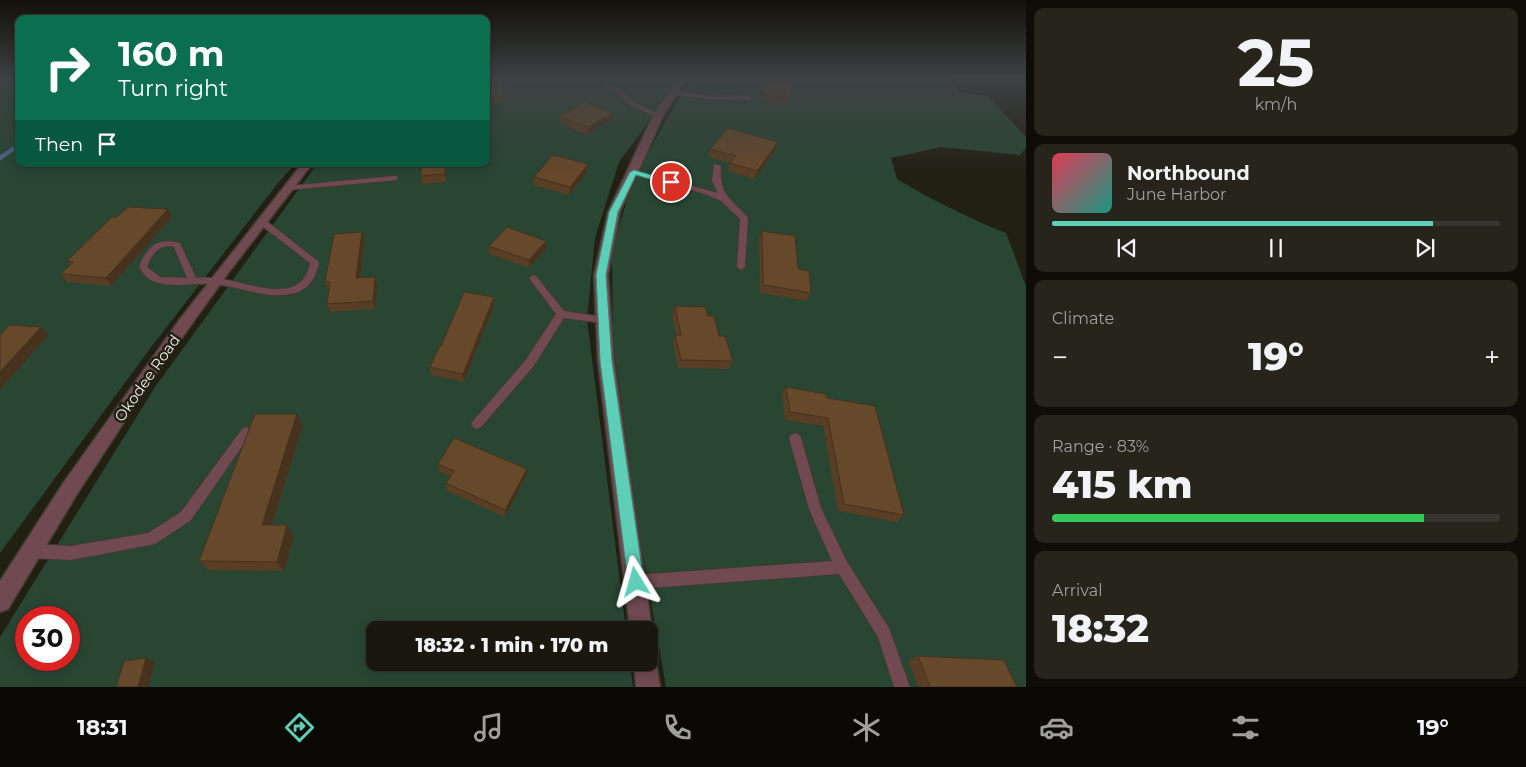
<!DOCTYPE html>
<meta charset="utf-8">
<style>
:root{--surface:#1a170e;--page:#27241c;--text:#f1f3f6;--muted:#9f9f9e;--line:#38362e;--accent:#5eceb7}
body{margin:0;font-family:Montserrat,sans-serif;background:var(--page);color:var(--text);height:100vh;display:flex;flex-direction:column;font-size:19px;white-space:nowrap}
*{box-sizing:border-box;margin:0}
p{font-size:16px;color:var(--muted)}
.icon{flex:none;width:28px;height:28px;fill:none;stroke:currentColor;stroke-width:2;stroke-linecap:round;stroke-linejoin:round}
.map{position:relative;flex:1;overflow:hidden}
.details{display:flex;flex-direction:column;gap:8px;padding:8px;background:#0e0d08;width:500px}
.details>*{flex:none}
.banner{position:absolute;left:15px;top:15px;width:475px;height:152px;border-radius:10px;box-shadow:0 2px 12px #0003,0 0 0 1px var(--line);background:#0b6e4f;color:#fff;overflow:hidden}
.speed{position:absolute;left:15px;top:606px;display:flex;gap:10px;font-size:25px;font-weight:700;text-align:center}
.speed>*{display:grid;place-content:center;width:65px;height:65px;border-radius:50%;background:var(--surface);box-shadow:0 2px 12px #0003,0 0 0 1px var(--line);line-height:1}
.speed .limit{border:8px solid #d22;background:#fff;color:#111}
.pin{position:absolute;display:grid;place-items:center;width:42px;height:42px;color:#fff;margin:-21px;border:2px solid #fff;border-radius:50%;box-shadow:0 1px 5px #0007}
.me{position:absolute;width:55px;margin:-28px;rotate:352deg;stroke-linejoin:round;filter:drop-shadow(0 0 4px #0008)}
.turn{display:flex;align-items:center;gap:18px;height:105px;padding:0 20px;font-size:22px}
.turn .icon{width:65px;height:65px;stroke-width:2.5}
.turn b{display:block;font-size:35px;line-height:42px}
.then{display:flex;align-items:center;height:48px;padding:0 20px;background:#0003;gap:10px;font-size:19px}
.big{font-size:38px;font-weight:800;line-height:1.1}
.details .card{flex:1;display:flex;flex-direction:column;justify-content:center;gap:8px;min-width:0;padding:0 18px;border-radius:10px;background:var(--page)}
.details .dial{align-items:center;gap:0}
.dial b{font-size:65px;line-height:1}
.song{display:flex;align-items:center;gap:15px}
.cover{width:60px;height:60px;border-radius:8px;background:linear-gradient(135deg,hsl(350 70% 55%),hsl(170 70% 35%))}
.played{height:5px;border-radius:2px;background:linear-gradient(90deg,var(--accent) 85%,var(--line) 85%)}
.keys{display:flex;justify-content:space-around;direction:ltr}
.heat{display:flex;justify-content:space-between;align-items:center;font-size:28px;direction:ltr}
.charge{height:8px;border-radius:4px;background:linear-gradient(90deg,#34c759 83%,var(--line) 0)}
.trip{position:absolute;left:366px;top:621px;width:292px;height:50px;border-radius:10px;background:var(--surface);box-shadow:0 2px 12px #0003,0 0 0 1px var(--line);font-weight:800;line-height:50px;text-align:center}
.tab-bar{display:flex;height:80px;justify-content:space-around;align-items:center;background:#0a0906;color:var(--muted)}
.tab-bar .icon{width:35px;height:35px}
.tab-bar .on{color:var(--accent)}
.tab-bar b{font-size:22px;color:var(--text)}
main{display:flex;flex:1;min-height:0}
.map>svg:first-child{display:block}
</style>
<main>
<div class="map">
<svg width="1026" height="687" viewBox="0 0 1026 687">
<rect width="100%" height="100%" fill="#221f13"/>
<g fill="#294633" fill-rule="evenodd">
<polygon points="0,77 19,77 19,164 295,164 278,183 152,346 0,553"/>
<path d="M 486,77 L 677,77 L 657,110 L 619,162 L 595,238 L 587,319 L 626,630 L 375,630 L 375,662 L 630,663 L 633,687 L 0,687 L 0,637 L 155,387 L 317,164 L 486,164 ZM 26,618 L 69,618 L 69,660 L 26,660 Z"/>
<path d="M 691,77 L 939,77 L 951,79 L 959,92 L 988,96 L 1026,137 L 1026,148 L 1020,155 L 941,147 L 891,158 L 897,179 C 932,200 968,218 1006,233 L 1026,286 L 1026,687 L 666,687 L 641,545 L 613,342 L 612,261 L 614,242 L 635,175 Z"/>
</g>
<g fill="none" stroke-linecap="round" stroke-linejoin="round">
<polyline stroke="#4d6787" stroke-width="4.5" points="0,158 19,145"/>
<defs>
<g id="lane">
<path d="M 606,85 C 620,85 625,97 636,103 C 644,108 654,110 661,116 L 656,117 L 630,105 L 617,92 L 606,87 Z"/>
<polygon points="673,91 705,95 750,96 753,98 750,100 705,99 671,94 671,92"/>
<path d="M 714,164 L 721,166 C 719,196 731,198 748,218 L 745,267 L 741,270 L 737,267 L 740,219 L 721,201 L 705,194 L 630,172 L 634,170 L 718,193 L 712,181 Z"/>
<polygon points="394,176 397,176 397,180 288,190 284,188 288,186"/>
<path d="M 258,219 L 264,219 L 319,262 C 317,275 311,287 298,292 C 269,302 239,285 210,284 C 192,283 172,288 156,282 C 148,280 143,274 139,267 C 147,246 157,237 180,243 L 196,278 C 207,277 217,278 227,280 C 256,285 302,305 310,263 L 258,223 ZM 170,246 L 174,247 L 187,278 L 160,277 L 147,267 C 152,255 157,246 170,246 Z"/>
<polygon points="533,275 536,276 564,311 603,317 608,320 603,323 564,318 533,367 481,427 477,429 473,427 471,424 473,421 525,361 556,314 529,278"/>
<polygon points="246,427 250,429 252,432 250,435 191,520 155,544 71,560 31,558 26,556 24,551 26,546 31,544 71,546 148,533 181,512 242,429"/>
<polygon points="795,433 799,435 801,438 821,508 847,562 889,628 910,687 894,687 878,637 839,574 636,589 631,587 629,582 631,577 636,575 832,561 809,509 789,438 791,435"/>
</g>
<g id="street">
<polygon points="679,77 687,77 663,116 620,212 608,275 614,361 652,630 650,635 650,630 630,630 598,361 594,275 608,212 653,116"/>
<polygon points="302,164 312,164 229,272 151,381 77,494 8,609 0,612 0,581 64,482 180,319"/>
<polygon points="650,653 653,654 656,662 660,687 636,687 634,662 650,662"/>
</g>
</defs>
<use href="#lane" stroke="#3f3c31" stroke-width="2"/>
<use href="#street" stroke="#3f3c31" stroke-width="3"/>
<use href="#lane" fill="#704951" fill-rule="evenodd"/>
<use href="#street" fill="#704951" fill-rule="evenodd"/>
</g>
<g fill="#583e24">
<polygon points="486,77 505,96 505,103 486,104"/>
<polygon points="768,77 790,98 787,106 761,101"/>
<polygon points="613,113 612,120 587,135 559,123 559,116"/>
<polygon points="778,142 775,150 754,179 728,171 730,163 708,157 710,149"/>
<polygon points="446,164 446,182 422,184 421,176"/>
<polygon points="588,164 587,172 569,195 533,185 534,177"/>
<polygon points="172,217 111,286 67,282 61,274 70,265 67,261"/>
<polygon points="762,231 798,269 811,293 806,301 760,293 759,239"/>
<polygon points="364,240 360,278 375,277 377,285 375,309 330,312 327,304 329,290 328,290 325,282"/>
<polygon points="489,246 546,249 529,268 489,254"/>
<polygon points="494,297 494,305 464,382 431,375 430,367 441,346"/>
<polygon points="675,306 708,316 733,361 729,369 678,368 673,343 675,335 676,335 672,314"/>
<polygon points="786,387 827,398 904,515 896,522 838,511 823,426 785,420 782,395"/>
<polygon points="303,425 272,525 294,535 284,571 208,570 199,561"/>
<polygon points="438,464 526,476 505,517 447,491 446,483 450,476 439,472"/>
<polygon points="918,656 1017,687 918,687 908,660"/>
</g>
<g fill="#47321d">
<polygon points="613,113 612,120 587,135 588,127"/>
<polygon points="778,142 775,150 754,179 757,171"/>
<polygon points="445,164 446,164 446,182 445,174"/>
<polygon points="588,164 587,172 569,195 570,187"/>
<polygon points="168,209 172,217 111,286 106,278"/>
<polygon points="362,232 364,240 359,286 356,278"/>
<polygon points="546,241 546,249 529,268 529,260"/>
<polygon points="375,277 377,285 375,309 373,301"/>
<polygon points="494,297 494,305 464,382 463,374"/>
<polygon points="41,327 48,335 0,390 0,372"/>
<polygon points="297,414 303,425 269,534 262,525"/>
<polygon points="527,469 526,476 505,517 505,510"/>
<polygon points="287,525 294,535 284,571 277,562"/>
<polygon points="146,658 155,662 148,687 138,687"/>
</g>
<g fill="#66482a" stroke="#47321d">
<polygon points="486,77 501,77 505,96 486,97"/>
<polygon points="768,77 794,77 790,98 763,94"/>
<polygon points="585,102 613,113 588,127 559,116"/>
<polygon points="728,128 778,142 757,171 730,163 736,156 710,149"/>
<polygon points="553,155 588,164 570,187 534,177"/>
<polygon points="421,164 445,164 445,174 421,176"/>
<polygon points="128,207 168,209 106,278 61,274 73,262 67,261 112,217 117,217"/>
<polygon points="507,227 546,241 529,260 489,246"/>
<polygon points="762,231 795,236 798,269 809,271 811,293 763,285"/>
<polygon points="362,232 356,278 375,277 373,301 327,304 330,282 325,282 334,234"/>
<polygon points="464,292 494,297 463,374 430,367 440,345 441,346"/>
<polygon points="675,306 705,307 708,316 714,316 719,336 725,336 733,361 681,360 675,335 681,335"/>
<polygon points="10,325 41,327 0,372 0,335"/>
<polygon points="786,387 826,394 827,398 875,406 904,515 844,504 828,418 790,412"/>
<polygon points="255,414 297,414 262,525 287,525 277,562 199,561"/>
<polygon points="454,438 527,469 505,510 446,483 454,471 438,464"/>
<polygon points="918,656 1004,660 1017,687 930,687"/>
<polygon points="146,658 138,687 116,687 124,661"/>
</g>
<linearGradient id="sky" x2="0" y2="1"><stop stop-color="#13110a"/><stop offset="0.45" stop-color="#3e4244"/><stop offset="1" stop-color="#3e4244" stop-opacity="0"/></linearGradient>
<rect width="1026" height="173" fill="url(#sky)"/>
<polygon fill="#5eceb7" stroke="#3d8677" points="634,170 675,182 671,185 636,175 618,212 606,275 612,361 644,582 642,587 636,589 630,587 628,582 600,361 596,275 609,212 630,172"/>
<g text-anchor="middle" dominant-baseline="central" stroke-width="5" stroke-linejoin="round" paint-order="stroke">
<g font-size="15" fill="#f1efe7" stroke="#221f13">
<text transform="translate(147 378) rotate(-55)">Okodee Road</text>
</g>
</g>
</svg>
<div class="speed"><div class="limit">30</div></div>
<div class="pin" style="left:671px;top:182px;background:#d93025"><svg class="icon" aria-label="arrive" viewBox="0 0 24 24"><path d="M6 21V4h12l-3 4 3 4H6"/></svg></div>
<svg class="me" style="left:636px;top:582px" viewBox="-20 -20 40 40"><path d="M0-17L14 15 0 8-14 15z" fill="#5eceb7" stroke="#fff" stroke-width="4"/></svg>
<div class="trip">18:32 · 1 min · 170 m</div>
<div class="banner">
<div class="turn"><svg class="icon" aria-label="right" viewBox="0 0 24 24"><path d="M7 20v-9h11M14 6l5 5-5 5"/></svg><div><b>160 m</b>Turn right</div></div>
<div class="then">Then<svg class="icon" aria-label="arrive" viewBox="0 0 24 24"><path d="M6 21V4h12l-3 4 3 4H6"/></svg></div>
</div>
</div>
<section class="details">
<div class="card dial"><b>25</b><p>km/h</p></div>
<div class="card">
<div class="song"><i class="cover"></i><div><b>Northbound</b><p>June Harbor</p></div></div>
<div class="played"></div>
<div class="keys"><svg class="icon" aria-label="previous" viewBox="0 0 24 24"><path d="M18 5L8 12l10 7zM5 5v14"/></svg><svg class="icon" aria-label="pause" viewBox="0 0 24 24"><path d="M8 5v14M16 5v14"/></svg><svg class="icon" aria-label="next" viewBox="0 0 24 24"><path d="M6 5l10 7-10 7zM19 5v14"/></svg></div>
</div>
<div class="card"><p>Climate</p>
<div class="heat"><a>−</a><b class="big">19°</b><a>+</a></div>
</div>
<div class="card"><p>Range · 83%</p><b class="big">415 km</b><div class="charge"></div></div>
<div class="card"><p>Arrival</p><b class="big">18:32</b></div>
</section>
</main>
<nav class="tab-bar">
<b>18:31</b>
<svg class="icon on" aria-label="directions" viewBox="0 0 24 24"><path d="M12 3l9 9-9 9-9-9zM9 14v-3h6M13 9l2 2-2 2"/></svg>
<svg class="icon" aria-label="music" viewBox="0 0 24 24"><path d="M9 18V5l10-2v13"/><circle cx="6" cy="18" r="3"/><circle cx="16" cy="16" r="3"/></svg>
<svg class="icon" aria-label="phone" viewBox="0 0 24 24"><path d="M5 4h4l2 5-3 2q2 4 5 5l2-3 5 2v4C11 20 4 13 5 4z"/></svg>
<svg class="icon" aria-label="climate" viewBox="0 0 24 24"><path d="M12 3v18M4 7l16 10M4 17L20 7"/></svg>
<svg class="icon" aria-label="car" viewBox="0 0 24 24"><path d="M5 17H2v-5l4-1 3-4h7l3 4 3 1v5h-3M9 17h6M6 11h13"/><circle cx="7" cy="17" r="2"/><circle cx="17" cy="17" r="2"/></svg>
<svg class="icon" aria-label="filters" viewBox="0 0 24 24"><path d="M4 7h16M4 17h16"/><circle cx="9" cy="7" r="2"/><circle cx="15" cy="17" r="2"/></svg>
<b>19°</b>
</nav>
